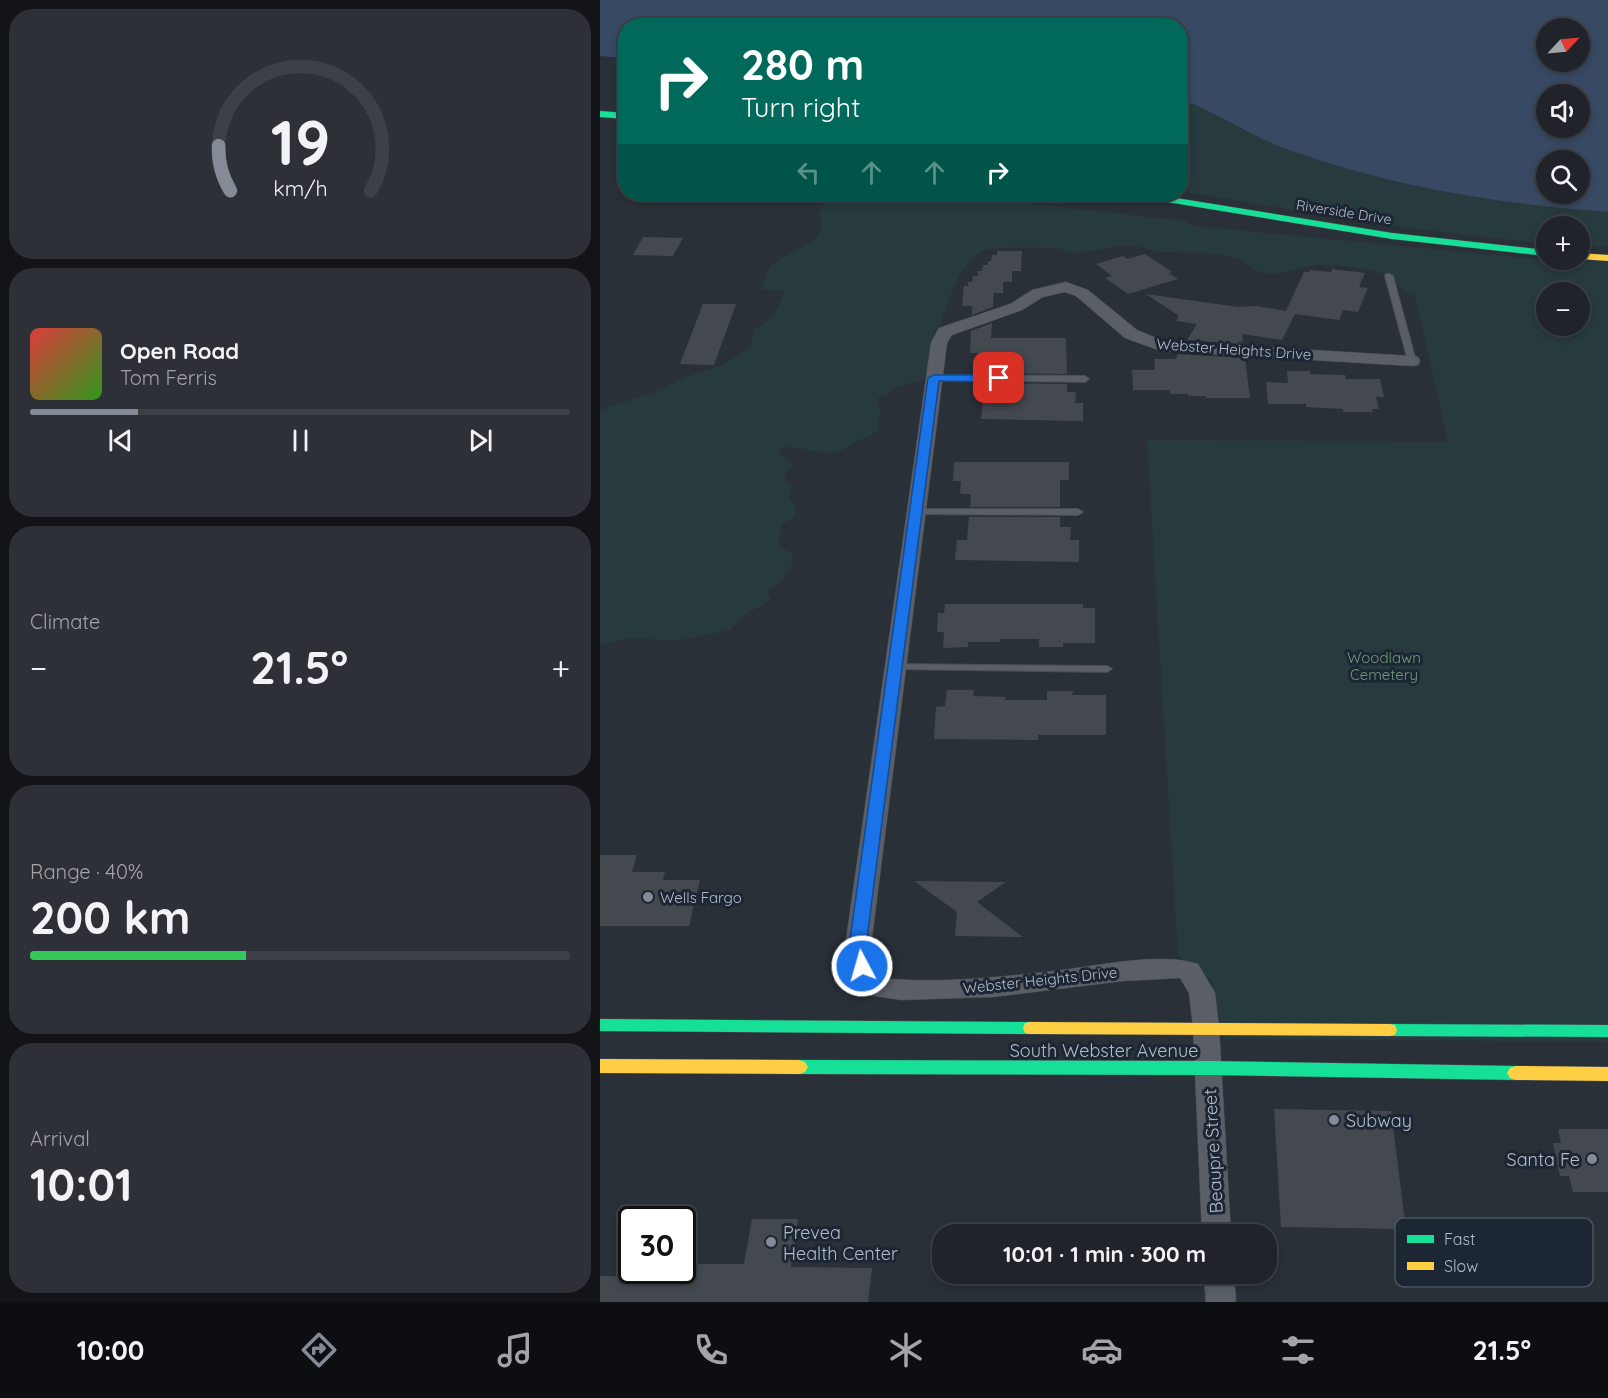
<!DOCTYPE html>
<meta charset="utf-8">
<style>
:root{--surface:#20242a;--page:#2d3036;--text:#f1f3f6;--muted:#a2a4a8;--line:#3d4147;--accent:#848b96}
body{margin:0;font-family:Quicksand,sans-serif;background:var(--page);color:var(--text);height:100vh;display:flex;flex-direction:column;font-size:22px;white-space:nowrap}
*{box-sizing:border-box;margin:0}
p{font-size:20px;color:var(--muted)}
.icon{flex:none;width:33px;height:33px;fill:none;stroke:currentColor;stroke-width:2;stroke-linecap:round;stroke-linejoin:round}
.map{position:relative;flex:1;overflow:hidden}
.panel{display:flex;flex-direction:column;gap:9px;padding:9px;background:#121417;width:600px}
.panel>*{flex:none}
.top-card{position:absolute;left:18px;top:18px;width:570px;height:183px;border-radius:24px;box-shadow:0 3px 9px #0003,0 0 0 2px var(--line);background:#00695c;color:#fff;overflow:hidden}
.needle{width:39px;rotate:64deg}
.controls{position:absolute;left:936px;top:18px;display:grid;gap:12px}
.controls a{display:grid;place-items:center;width:54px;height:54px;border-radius:50%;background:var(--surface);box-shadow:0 3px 9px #0003,0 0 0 2px var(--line);font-size:30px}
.speed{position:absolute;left:18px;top:1206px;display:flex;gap:12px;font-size:30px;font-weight:700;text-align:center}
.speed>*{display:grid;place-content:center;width:78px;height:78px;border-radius:50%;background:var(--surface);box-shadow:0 3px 9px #0003,0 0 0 2px var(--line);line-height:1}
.speed .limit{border:3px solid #111;border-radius:9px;background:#fff;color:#111}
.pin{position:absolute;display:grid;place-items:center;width:51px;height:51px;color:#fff;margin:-26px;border-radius:12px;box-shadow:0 3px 9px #0006}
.me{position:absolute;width:66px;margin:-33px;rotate:354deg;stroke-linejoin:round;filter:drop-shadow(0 0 4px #0008)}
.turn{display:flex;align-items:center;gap:21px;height:126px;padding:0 24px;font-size:27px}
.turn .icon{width:78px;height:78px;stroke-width:2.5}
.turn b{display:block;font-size:42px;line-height:51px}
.lanes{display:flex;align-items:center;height:57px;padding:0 24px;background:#0003;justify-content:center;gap:30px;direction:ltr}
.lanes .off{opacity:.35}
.big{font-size:45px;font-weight:700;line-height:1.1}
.panel .card{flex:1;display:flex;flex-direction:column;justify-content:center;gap:9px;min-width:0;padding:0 21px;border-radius:24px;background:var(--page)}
.panel .dial{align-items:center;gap:0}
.dial svg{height:156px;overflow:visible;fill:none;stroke:var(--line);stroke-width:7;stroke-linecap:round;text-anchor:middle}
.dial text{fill:var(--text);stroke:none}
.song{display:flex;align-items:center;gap:18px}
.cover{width:72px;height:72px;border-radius:9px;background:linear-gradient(135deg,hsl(0 70% 55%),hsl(110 70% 35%))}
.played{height:6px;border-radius:3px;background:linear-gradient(90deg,var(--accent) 20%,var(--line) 20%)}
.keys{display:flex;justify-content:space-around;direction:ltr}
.heat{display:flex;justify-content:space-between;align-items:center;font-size:33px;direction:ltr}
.charge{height:9px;border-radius:4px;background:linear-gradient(90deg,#34c759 40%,var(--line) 0)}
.trip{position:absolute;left:332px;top:1224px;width:345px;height:60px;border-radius:24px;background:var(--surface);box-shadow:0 3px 9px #0003,0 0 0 2px var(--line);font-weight:700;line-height:60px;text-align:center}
.menu{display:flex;height:96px;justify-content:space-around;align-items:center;background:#0d0e11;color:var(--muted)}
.menu .icon{width:42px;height:42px}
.menu .on{color:var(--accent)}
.menu b{font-size:27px;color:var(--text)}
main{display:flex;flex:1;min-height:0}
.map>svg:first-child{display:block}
</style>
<main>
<section class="panel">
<div class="card dial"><svg viewBox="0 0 100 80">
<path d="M14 69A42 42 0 1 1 86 69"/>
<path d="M14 69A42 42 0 0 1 8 46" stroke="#848b96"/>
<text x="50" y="56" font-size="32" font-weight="700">19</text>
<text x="50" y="72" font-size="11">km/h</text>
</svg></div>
<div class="card">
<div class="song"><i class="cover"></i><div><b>Open Road</b><p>Tom Ferris</p></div></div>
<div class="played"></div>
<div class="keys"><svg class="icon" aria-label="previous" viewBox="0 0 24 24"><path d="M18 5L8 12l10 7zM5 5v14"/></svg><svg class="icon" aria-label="pause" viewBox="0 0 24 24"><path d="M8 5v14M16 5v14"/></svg><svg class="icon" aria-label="next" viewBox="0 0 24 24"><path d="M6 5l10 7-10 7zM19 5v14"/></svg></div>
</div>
<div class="card"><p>Climate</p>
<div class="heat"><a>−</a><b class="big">21.5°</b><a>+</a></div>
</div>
<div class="card"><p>Range · 40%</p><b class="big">200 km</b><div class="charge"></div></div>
<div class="card"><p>Arrival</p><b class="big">10:01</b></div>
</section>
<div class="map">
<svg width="1008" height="1302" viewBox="0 0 1008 1302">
<rect width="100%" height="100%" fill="#2a3038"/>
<g fill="#273a3e" fill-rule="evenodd">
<path d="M 580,100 C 617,112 649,135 685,148 C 789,185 898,204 1008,212 L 1008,247 L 980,245 L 980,226 L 946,226 L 946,243 C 823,233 702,212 581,191 Z"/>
<path d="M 224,194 L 384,194 L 407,201 L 585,221 L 594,226 L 946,260 L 1008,262 L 1008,1042 L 624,1039 L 611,980 L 578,956 L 547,440 L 848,441 L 815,296 C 800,293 793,275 777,272 C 758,267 723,262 704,267 C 690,271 678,276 663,273 C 653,271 649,263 640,260 C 612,250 582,253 553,252 C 530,238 498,253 472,253 C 466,253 461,248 454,248 C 441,248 397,246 386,250 C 351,260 336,349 324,379 L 292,389 L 288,394 L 278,398 L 276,404 L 282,410 L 277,421 L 279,428 C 273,436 268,436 260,440 C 249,446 241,453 229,453 C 212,453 198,445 181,448 L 179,454 L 195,466 L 185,474 L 185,480 L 192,487 L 189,498 L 195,504 L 195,517 L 182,524 L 178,547 L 191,552 L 194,561 L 180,583 L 167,590 L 171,599 C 156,611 143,611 131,630 L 75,641 L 32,638 L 0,645 L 0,410 L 51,393 L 96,373 L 125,364 L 135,356 L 150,348 L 154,329 C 172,321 177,309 185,291 L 162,290 C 164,283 166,273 170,267 C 185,249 232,246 219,213 L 227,196 ZM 946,292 L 980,292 L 980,326 L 946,326 Z"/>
</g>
<path fill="#384963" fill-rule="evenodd" d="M 0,0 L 1008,0 L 1008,212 C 897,204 788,186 684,148 C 648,135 616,111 581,100 L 580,26 L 26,26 L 25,58 L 0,56 ZM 946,28 L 980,28 L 980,62 L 946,62 ZM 946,94 L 980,94 L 980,128 L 946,128 ZM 946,160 L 980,160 L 980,194 L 946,194 Z"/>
<g fill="#444950">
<polygon points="43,237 83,238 73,256 33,255"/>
<polygon points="397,251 422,251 421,271 412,271 412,282 403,282 403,293 394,293 393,307 372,315 372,306 362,306 364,286 368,286 368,282 372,282 373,276 378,276 378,271 382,271 383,265 388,265 388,261 391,261 392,255 397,255"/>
<polygon points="545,254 572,272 569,273 578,279 528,294 505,278 512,276 496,264 523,256 527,259"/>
<polygon points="732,269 765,273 759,287 768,288 758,312 743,310 739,320 695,314 682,340 642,334 643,344 587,340 597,324 576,321 579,316 546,294 638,307 656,306 686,311 704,272 709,272 710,270 731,272"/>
<polygon points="103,304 136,304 114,365 80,364"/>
<polygon points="392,323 391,338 466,338 467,374 386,373 387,364 377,364 377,353 370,353 371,331"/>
<polygon points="578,354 645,358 650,398 606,398 606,396 588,396 588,394 570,394 570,390 533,390 532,370 555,370 554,359 576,359"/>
<polygon points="687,371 710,371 710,374 745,375 746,379 780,379 784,397 776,397 779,409 772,409 773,412 743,412 743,409 706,407 706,404 668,404 666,382 688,383"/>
<polygon points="385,383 467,384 467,392 476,392 475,403 483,403 483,421 381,419"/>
<polygon points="354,462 469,462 469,480 460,480 460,507 370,507 371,494 360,494 361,481 353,481"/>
<polygon points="369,517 460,517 460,527 471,527 470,540 479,540 479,562 355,560 357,540 367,540"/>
<polygon points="345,604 483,604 483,608 495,608 495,643 463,643 463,647 439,647 439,639 400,639 400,642 368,642 368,647 343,648 344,632 337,632 338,613 344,613"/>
<polygon points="347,690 374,690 373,696 405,697 405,700 447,700 447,691 473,691 472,695 506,695 506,735 438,735 438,740 334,739 336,707 345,706"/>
<polygon points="0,855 37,855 32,872 65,872 63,880 100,880 89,926 0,926"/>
<polygon points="314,881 406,882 377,902 423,937 355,936 357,912"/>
<polygon points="674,1109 791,1111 806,1229 681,1227"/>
<polygon points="958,1129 1008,1129 1008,1192 973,1192 969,1176 960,1176 953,1143 961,1143"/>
<polygon points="152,1219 198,1219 191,1267 272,1268 268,1302 0,1302 0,1276 59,1277 60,1270 82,1270 82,1264 144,1264"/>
</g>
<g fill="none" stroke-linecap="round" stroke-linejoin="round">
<defs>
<g id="lane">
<polygon points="786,274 789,274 793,276 816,361 815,363 812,364 808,361 785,276"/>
<polygon points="334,375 485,376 489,379 485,382 331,380 331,376"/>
<polygon points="316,509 478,509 483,512 478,515 313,514 311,512 313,510"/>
<polygon points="295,664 507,666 512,669 507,672 291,669 290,667 291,665"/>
</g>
<g id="street">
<path d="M 466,282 L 488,290 L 537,330 L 564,341 L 812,356 L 818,357 L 820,361 L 818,365 L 812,366 L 561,351 L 525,338 L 476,296 L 465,292 L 443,297 L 422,310 L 352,335 L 347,343 L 270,954 L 280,978 C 341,984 402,977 462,970 C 503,965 560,952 598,964 L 615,993 L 619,1027 L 631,1234 L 602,1234 L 593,1027 L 589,993 L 580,978 L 523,981 L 393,997 L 301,1000 L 262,994 L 244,954 L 331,343 L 339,328 L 410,304 L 432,290 Z"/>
<polygon points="604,1274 634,1274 636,1302 606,1302"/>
</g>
<g id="fast">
<polygon points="0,111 26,113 26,119 0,117"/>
<polygon points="532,194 551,194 792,233 946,250 946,256 792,239 537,197"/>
<polygon points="0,1019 431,1022 437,1023 439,1028 437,1033 431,1034 0,1031"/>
<polygon points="789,1024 1008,1025 1008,1037 789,1036 783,1035 781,1030 783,1025"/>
<polygon points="199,1060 610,1061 916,1066 922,1068 925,1073 922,1078 916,1080 610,1075 199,1074 193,1072 190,1067 193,1062"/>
</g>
<g id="slow">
<polygon points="980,253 1008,255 1008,261 980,259"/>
<polygon points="431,1022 789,1024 795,1025 797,1030 795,1035 789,1036 431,1034 425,1033 423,1028 425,1023"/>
<polygon points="0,1059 199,1060 205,1062 208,1067 205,1072 199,1074 0,1073"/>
<polygon points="916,1066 1008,1067 1008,1081 916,1080 910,1078 907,1073 910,1068"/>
</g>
</defs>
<use href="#lane" stroke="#484c53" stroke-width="2"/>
<use href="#street" stroke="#484c53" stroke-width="1"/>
<use href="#fast" stroke="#484c53" stroke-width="1"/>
<use href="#slow" stroke="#484c53" stroke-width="1"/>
<use href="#lane" fill="#5a5e66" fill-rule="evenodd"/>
<use href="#street" fill="#5a5e66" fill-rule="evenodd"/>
<use href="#fast" fill="#16e098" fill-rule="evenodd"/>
<use href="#slow" fill="#ffcf43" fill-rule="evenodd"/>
</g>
<polygon fill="#1a73e8" stroke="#114b97" stroke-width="1.5" points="334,375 399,375 404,378 399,382 339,381 265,954 270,966 268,970 256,970 248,954 328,378"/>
<g fill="#848b96" stroke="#1d2633" stroke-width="2">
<circle cx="48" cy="897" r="6"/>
<circle cx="734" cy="1120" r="6"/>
<circle cx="992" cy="1159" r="6"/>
<circle cx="171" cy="1242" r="6"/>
</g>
<g text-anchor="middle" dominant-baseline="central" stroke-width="6" stroke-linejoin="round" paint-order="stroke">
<g font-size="14" fill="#b4bcc9" stroke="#1d2633">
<text transform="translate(744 212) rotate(9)">Riverside Drive</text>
</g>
<g font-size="15" fill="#b4bcc9" stroke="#1d2633">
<text transform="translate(634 349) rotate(4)">Webster Heights Drive</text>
<text transform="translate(440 980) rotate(-6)">Webster Heights Drive</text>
</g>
<g font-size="15" fill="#6b9a76" stroke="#1d2633">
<text x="784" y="657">Woodlawn<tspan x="784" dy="17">Cemetery</tspan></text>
</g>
<g font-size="15" fill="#b4bcc9" stroke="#1d2633" text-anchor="start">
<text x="60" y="897">Wells Fargo</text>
</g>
<g font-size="18" fill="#b4bcc9" stroke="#1d2633">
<text x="504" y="1050">South Webster Avenue</text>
<text transform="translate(613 1151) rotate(-93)">Beaupre Street</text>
</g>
<g font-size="18" fill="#b4bcc9" stroke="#1d2633" text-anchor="start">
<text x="746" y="1120">Subway</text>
<text x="980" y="1159" text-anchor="end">Santa Fe</text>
<text x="183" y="1232">Prevea<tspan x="183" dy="21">Health Center</tspan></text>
</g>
</g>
<rect x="795" y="1218" width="198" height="69" rx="9" fill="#1d2633" stroke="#4a5360" stroke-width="1.5"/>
<rect x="807" y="1235" width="27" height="8" fill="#16e098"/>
<rect x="807" y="1262" width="27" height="8" fill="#ffcf43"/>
<g font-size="16" fill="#b4bcc9">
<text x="844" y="1245">Fast</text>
<text x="844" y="1272">Slow</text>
</g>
</svg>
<div class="controls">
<a><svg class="needle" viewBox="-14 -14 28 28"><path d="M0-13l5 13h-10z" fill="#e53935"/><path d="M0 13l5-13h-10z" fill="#a2a4a8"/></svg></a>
<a><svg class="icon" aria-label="sound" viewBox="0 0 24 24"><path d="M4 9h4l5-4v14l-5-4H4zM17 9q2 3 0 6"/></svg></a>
<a><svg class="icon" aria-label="search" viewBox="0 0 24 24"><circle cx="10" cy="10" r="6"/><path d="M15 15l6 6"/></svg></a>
<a>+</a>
<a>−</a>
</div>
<div class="speed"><div class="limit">30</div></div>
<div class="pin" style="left:399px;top:378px;background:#d93025"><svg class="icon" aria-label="arrive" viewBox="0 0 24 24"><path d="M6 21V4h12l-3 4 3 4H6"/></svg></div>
<svg class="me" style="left:262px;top:966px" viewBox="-20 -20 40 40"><circle r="17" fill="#1a73e8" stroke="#fff" stroke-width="3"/><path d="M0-11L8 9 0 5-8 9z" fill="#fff"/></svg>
<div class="trip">10:01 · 1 min · 300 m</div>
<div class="top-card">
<div class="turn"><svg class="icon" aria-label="right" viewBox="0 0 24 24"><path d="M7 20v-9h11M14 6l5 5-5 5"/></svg><div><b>280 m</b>Turn right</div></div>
<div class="lanes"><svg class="icon off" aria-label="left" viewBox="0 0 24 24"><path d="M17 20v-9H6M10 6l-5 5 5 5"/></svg><svg class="icon off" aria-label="ahead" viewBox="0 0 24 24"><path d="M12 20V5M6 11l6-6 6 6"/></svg><svg class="icon off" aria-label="ahead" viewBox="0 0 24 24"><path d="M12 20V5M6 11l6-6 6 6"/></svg><svg class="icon" aria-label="right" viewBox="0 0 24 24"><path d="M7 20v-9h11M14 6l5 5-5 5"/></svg></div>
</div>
</div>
</main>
<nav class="menu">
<b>10:00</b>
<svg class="icon on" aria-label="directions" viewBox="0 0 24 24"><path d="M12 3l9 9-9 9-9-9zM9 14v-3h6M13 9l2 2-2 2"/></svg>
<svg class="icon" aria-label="music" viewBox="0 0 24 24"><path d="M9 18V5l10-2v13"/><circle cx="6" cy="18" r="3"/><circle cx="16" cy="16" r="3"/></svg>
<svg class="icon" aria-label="phone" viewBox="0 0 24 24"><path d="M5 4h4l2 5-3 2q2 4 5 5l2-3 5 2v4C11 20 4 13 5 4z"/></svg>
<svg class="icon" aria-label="climate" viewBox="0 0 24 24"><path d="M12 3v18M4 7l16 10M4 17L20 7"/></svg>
<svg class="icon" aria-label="car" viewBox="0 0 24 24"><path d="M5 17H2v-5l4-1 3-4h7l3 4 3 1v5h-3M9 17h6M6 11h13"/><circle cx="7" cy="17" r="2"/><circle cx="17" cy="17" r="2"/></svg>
<svg class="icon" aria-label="filters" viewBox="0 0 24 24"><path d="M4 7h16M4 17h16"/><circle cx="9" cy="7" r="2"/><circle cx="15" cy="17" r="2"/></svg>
<b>21.5°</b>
</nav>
